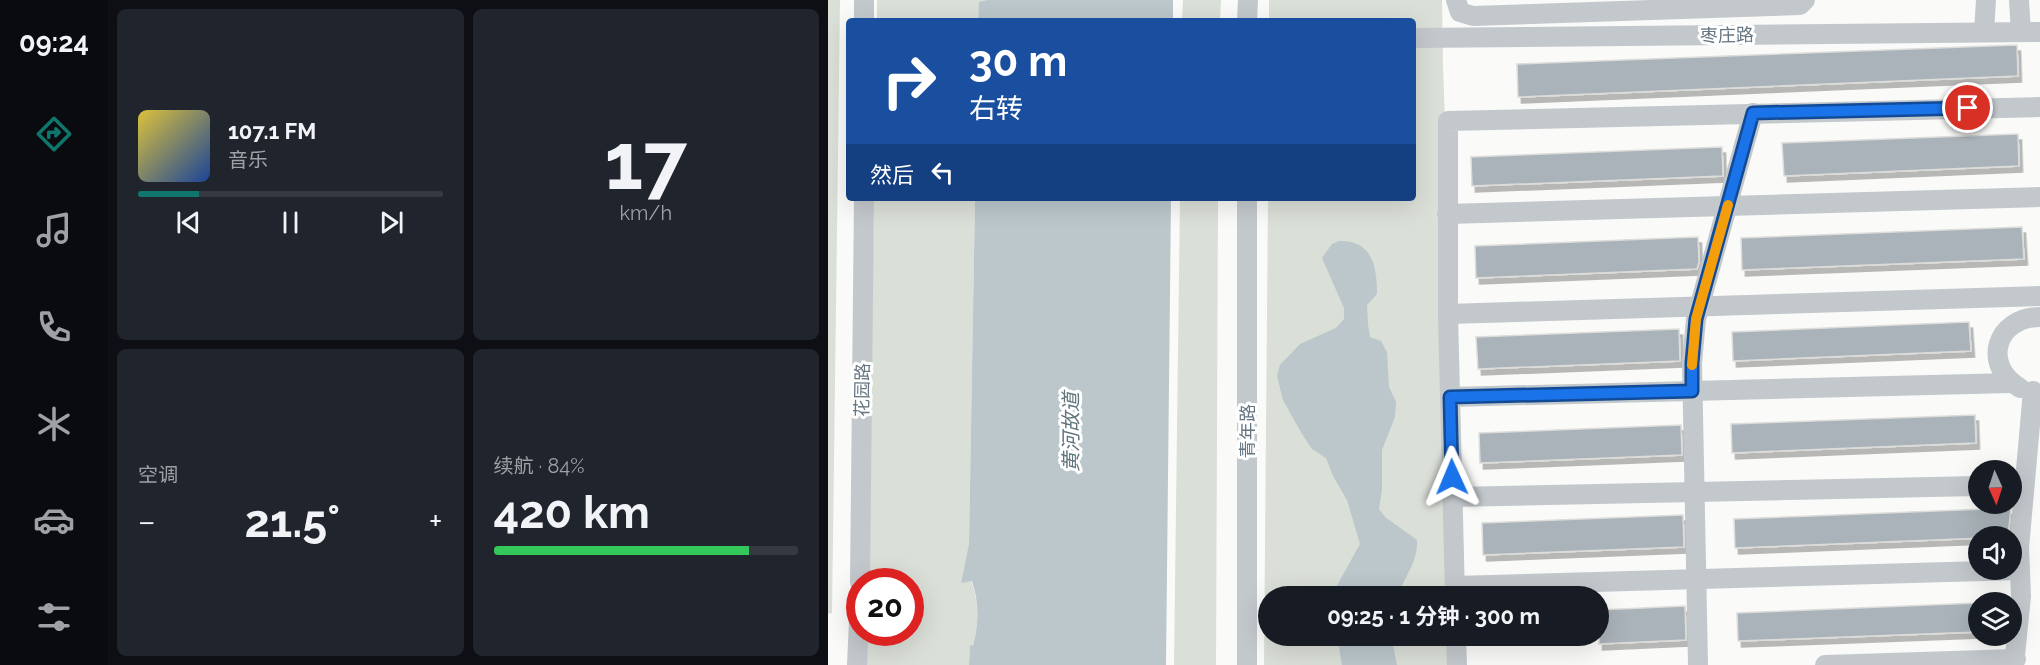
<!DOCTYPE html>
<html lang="zh">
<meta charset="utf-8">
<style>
:root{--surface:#171b24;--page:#20242c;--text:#f1f3f6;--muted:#9ea1a6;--line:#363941;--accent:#0f766e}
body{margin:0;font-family:Raleway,"Noto Sans SC",sans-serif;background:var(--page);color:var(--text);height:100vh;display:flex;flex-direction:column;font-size:22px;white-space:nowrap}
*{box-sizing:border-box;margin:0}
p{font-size:20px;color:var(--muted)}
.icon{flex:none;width:33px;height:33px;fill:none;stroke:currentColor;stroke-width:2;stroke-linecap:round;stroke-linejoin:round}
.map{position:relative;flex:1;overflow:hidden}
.panel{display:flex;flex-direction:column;gap:9px;padding:9px;background:#0d0f14;width:720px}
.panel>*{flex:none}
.guide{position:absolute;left:18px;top:18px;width:570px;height:183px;border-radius:6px;box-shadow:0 6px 24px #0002;background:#1a4fa0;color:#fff;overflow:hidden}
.needle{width:39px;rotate:177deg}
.controls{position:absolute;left:1140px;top:460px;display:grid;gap:12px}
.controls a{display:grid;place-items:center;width:54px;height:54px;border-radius:50%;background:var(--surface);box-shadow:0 6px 24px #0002;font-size:30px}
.speed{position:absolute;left:18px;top:568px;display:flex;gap:12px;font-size:30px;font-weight:700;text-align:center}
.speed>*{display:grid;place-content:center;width:78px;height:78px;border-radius:50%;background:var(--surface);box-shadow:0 6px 24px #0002;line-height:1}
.speed .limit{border:9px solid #d22;background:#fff;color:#111}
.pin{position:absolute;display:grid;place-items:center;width:51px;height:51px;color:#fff;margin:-26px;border:3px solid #fff;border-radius:50%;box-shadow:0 2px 6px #0007}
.me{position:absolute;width:66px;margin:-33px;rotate:359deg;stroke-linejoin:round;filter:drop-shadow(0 0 4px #0008)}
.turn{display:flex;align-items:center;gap:21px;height:126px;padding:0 24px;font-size:27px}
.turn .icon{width:78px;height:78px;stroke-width:2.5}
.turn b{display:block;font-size:42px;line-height:51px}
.then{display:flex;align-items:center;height:57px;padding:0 24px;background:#0003;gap:12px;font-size:22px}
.big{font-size:45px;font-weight:700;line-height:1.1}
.panel .tile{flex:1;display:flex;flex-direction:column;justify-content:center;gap:9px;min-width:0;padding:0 21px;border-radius:9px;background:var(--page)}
.panel .dial{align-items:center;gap:0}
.dial b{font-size:78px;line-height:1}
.song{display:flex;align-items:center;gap:18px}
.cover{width:72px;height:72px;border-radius:9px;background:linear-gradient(135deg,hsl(50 70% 55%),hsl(220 70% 35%))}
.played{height:6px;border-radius:3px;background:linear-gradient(90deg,var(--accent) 20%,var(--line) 20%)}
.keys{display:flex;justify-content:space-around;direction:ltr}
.heat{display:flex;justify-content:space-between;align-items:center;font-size:33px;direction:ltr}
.charge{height:9px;border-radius:4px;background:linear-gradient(90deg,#34c759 84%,var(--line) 0)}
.panel .tiles{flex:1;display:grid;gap:9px;grid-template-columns:repeat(2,1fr)}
.trip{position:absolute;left:430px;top:586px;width:351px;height:60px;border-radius:30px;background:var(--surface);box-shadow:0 6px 24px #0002;font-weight:700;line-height:60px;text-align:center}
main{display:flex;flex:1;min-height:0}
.tab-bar{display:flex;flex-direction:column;width:108px;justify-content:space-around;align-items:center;background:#090b0e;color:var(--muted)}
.tab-bar .icon{width:42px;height:42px}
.tab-bar .selected{color:var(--accent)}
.tab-bar b{font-size:27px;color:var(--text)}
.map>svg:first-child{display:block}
</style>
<main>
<nav class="tab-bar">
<b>09:24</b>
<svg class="icon selected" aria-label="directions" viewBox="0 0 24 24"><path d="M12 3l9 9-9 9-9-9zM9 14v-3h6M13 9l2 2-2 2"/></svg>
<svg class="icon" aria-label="music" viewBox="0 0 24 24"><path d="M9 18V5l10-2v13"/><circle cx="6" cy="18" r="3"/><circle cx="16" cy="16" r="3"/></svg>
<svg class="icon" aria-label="phone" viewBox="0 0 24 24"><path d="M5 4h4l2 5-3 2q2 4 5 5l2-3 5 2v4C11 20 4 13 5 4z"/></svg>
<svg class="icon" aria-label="climate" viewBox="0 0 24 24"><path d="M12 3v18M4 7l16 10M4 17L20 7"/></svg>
<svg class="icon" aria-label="car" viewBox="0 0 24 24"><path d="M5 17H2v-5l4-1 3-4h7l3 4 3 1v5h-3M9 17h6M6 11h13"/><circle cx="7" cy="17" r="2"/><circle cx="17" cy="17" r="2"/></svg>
<svg class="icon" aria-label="filters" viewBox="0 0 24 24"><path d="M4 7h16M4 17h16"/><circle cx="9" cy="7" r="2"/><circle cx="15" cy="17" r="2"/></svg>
</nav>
<section class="panel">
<div class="tiles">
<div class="tile">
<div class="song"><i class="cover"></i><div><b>107.1 FM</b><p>音乐</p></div></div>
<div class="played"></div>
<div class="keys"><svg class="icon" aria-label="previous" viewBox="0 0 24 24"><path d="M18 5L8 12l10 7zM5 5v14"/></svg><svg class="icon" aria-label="pause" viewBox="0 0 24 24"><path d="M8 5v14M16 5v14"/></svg><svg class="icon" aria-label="next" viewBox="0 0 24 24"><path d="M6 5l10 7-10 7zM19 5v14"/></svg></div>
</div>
<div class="tile dial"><b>17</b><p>km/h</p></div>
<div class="tile"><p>空调</p>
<div class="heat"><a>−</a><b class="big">21.5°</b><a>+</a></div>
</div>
<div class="tile"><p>续航 · 84%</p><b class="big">420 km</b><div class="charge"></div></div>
</div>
</section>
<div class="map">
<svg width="1212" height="665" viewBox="0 0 1212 665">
<defs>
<filter id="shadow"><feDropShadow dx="3.5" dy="6" stdDeviation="0" flood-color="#0004"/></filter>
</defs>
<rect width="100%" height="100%" fill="#fafaf8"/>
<g fill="#dadfd7">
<polygon points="0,0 12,0 4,613 0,614"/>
<polygon points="49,0 160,0 160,2 151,2 150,21 49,21"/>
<polygon points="355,0 393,0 392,21 354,21"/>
<polygon points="441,0 614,0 615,65 633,597 441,597 441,636 635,636 636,665 436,665 440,198 585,198 585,21 441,21"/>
<path d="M 46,198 L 147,198 L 141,543 L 133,583 L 143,580 C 151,603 151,623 145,646 L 142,646 L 141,665 L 37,665 L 38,633 L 82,633 L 82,582 L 39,582 Z"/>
<polygon points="352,198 390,198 388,665 346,665"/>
</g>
<g fill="#bbc7cb">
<polygon points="160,0 345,0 345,21 150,21 151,2"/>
<path d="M 147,198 L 343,198 L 338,665 L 141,665 L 142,645 L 145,646 C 151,623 151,603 144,581 L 133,583 L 141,543 Z"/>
<path d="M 511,241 C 544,240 549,266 549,294 L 539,305 L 540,325 L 542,337 L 553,341 L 559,352 L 561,387 L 568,402 L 567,417 L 554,450 L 554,490 L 551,509 L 557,517 L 589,540 C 590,563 576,576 570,597 L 505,597 L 506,591 L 532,544 L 519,500 L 505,476 L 498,458 L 484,449 L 474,434 L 455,400 L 449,376 L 452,365 L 472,344 L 508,328 L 516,319 L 516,308 L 494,258 L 504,244 Z"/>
<polygon points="509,636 563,636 569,665 514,665"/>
</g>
<g fill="#aab3b9" stroke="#dcdcda" stroke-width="1.5" filter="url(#shadow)">
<polygon points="1189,45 1190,76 690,97 689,64"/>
<polygon points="1190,134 1191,166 956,176 954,143"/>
<polygon points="894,147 895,176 644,186 643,157"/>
<polygon points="1194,227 1196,259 914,270 913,238"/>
<polygon points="870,237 871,262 869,269 648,278 647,246"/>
<polygon points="1141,322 1143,351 905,361 904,332"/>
<polygon points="851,329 852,361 650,369 648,337"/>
<polygon points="1147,415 1148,443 904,453 903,424"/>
<polygon points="853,425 854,455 652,463 651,433"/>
<polygon points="1183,508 1180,537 907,548 906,519"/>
<polygon points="855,515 856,547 655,555 654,523"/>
<polygon points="1150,603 1150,632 910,641 909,613"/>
<polygon points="857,606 858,640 771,644 771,610"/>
</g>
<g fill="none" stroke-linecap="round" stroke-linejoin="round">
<g stroke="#c3c8cc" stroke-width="20">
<polyline points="628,0 632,12 645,16 972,5 977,0"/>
<polyline points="1191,0 1193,32"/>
<polyline points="36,21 36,0"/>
<polyline points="419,21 420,0"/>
<polyline points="1156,32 1158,0"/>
<polyline points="585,38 1212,32"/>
<polyline points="419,198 419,665"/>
<polyline points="619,214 1212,197"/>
<polyline points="620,314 1212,296"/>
<path d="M 1192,388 C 1153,365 1168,317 1212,317"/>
<polyline points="622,397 1183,383"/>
<polyline points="625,497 1150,486"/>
<polyline points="32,582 36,198"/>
<polyline points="627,586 1192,570"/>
<polyline points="627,597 620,314 620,121 1212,107"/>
<polyline points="628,636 629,665"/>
<polyline points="29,665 32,599"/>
<polyline points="870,665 864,363 868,319 925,113"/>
<polyline points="997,665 1188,659"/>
<polyline points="1186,665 1193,596 1191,548 1205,391"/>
</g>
</g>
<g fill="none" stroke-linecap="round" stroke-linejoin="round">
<defs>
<polyline id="route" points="624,477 622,397 864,391 864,363 868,319 925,113 1140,108"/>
</defs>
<use href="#route" stroke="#114b97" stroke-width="15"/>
<use href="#route" stroke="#1a73e8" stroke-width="10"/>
<polyline stroke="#f59e0b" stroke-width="10" points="864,365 868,319 900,205"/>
</g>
<g text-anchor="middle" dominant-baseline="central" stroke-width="6" stroke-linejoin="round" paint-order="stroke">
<g font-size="18" fill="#657683" stroke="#fff">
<text transform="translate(899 35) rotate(-1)">枣庄路</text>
<text transform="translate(34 390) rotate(-89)">花园路</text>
<text transform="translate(419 431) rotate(-90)">青年路</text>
</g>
<g font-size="20" font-style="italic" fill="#60757c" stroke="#fff">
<text transform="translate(243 432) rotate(-90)">黄河故道</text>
</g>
</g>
</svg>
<div class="controls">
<a><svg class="needle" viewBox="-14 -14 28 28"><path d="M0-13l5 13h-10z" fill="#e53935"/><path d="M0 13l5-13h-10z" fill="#9ea1a6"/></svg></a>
<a><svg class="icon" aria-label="sound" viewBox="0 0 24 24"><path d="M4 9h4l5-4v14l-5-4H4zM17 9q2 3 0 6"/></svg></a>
<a><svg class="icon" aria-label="layers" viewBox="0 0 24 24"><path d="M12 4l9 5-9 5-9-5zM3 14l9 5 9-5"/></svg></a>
</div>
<div class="speed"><div class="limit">20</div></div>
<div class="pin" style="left:1140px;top:108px;background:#d93025"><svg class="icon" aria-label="arrive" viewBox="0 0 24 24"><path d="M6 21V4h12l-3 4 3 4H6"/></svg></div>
<svg class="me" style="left:624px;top:477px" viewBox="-20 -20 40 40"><path d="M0-17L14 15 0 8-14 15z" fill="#1a73e8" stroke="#fff" stroke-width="4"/></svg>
<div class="trip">09:25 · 1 分钟 · 300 m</div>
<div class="guide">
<div class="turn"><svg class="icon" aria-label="right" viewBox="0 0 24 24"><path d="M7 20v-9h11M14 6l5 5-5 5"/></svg><div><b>30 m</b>右转</div></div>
<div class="then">然后<svg class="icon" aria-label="left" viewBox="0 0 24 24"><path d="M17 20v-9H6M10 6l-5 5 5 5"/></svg></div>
</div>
</div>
</main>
